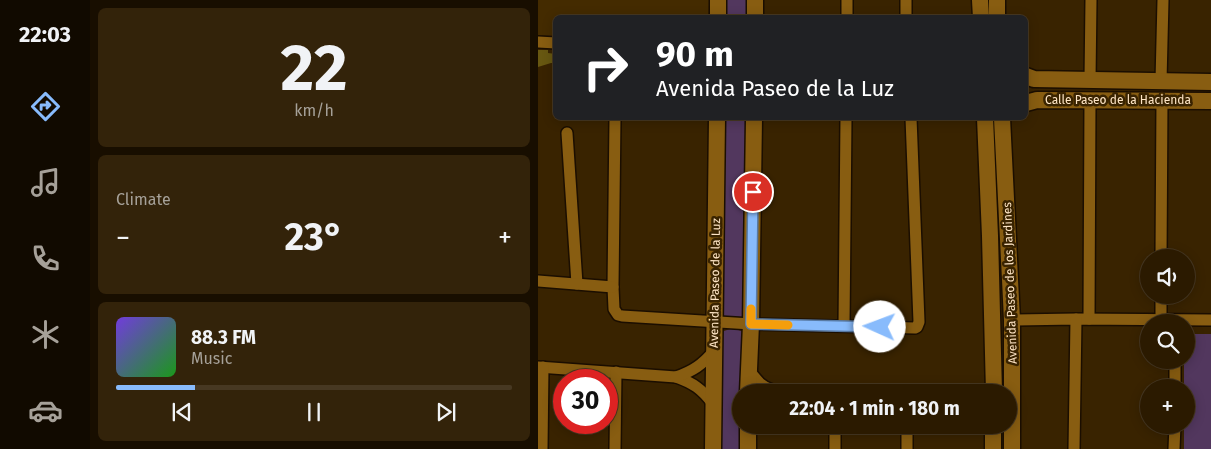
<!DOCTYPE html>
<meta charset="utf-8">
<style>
:root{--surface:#2b1a00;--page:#33230a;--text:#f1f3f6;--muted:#a6a199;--line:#473822;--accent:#88bbfc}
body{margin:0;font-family:"Fira Sans",sans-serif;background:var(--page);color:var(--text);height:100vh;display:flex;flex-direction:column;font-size:19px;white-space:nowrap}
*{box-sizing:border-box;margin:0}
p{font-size:16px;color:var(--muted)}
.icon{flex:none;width:28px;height:28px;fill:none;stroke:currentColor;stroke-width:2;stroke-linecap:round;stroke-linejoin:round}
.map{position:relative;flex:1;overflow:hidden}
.panel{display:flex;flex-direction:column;gap:8px;padding:8px;background:#180e00;width:448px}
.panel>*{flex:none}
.guide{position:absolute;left:15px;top:15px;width:475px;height:105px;border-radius:8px;box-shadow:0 2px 12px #0003,0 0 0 1px var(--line);background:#202124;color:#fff;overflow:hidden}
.fabs{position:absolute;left:602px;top:249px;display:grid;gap:10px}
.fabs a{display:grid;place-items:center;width:55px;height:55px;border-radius:50%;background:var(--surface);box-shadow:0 2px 12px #0003,0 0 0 1px var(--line);font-size:25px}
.speed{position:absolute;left:15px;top:369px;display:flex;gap:10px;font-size:25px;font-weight:700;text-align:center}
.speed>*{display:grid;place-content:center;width:65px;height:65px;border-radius:50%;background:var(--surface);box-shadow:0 2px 12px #0003,0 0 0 1px var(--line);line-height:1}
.speed .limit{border:8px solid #d22;background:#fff;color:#111}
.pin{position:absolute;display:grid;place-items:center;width:42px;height:42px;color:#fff;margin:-21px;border:2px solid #fff;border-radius:50%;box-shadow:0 1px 5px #0007}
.me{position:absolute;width:55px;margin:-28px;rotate:272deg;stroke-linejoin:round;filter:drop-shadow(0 0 4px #0008)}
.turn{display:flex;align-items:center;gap:18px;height:105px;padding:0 20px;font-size:22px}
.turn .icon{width:65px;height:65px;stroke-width:2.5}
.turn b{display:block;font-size:35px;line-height:42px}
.big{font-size:38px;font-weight:700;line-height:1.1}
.panel .card{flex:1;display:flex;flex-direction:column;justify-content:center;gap:8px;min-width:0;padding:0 18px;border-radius:8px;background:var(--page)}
.panel .dial{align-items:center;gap:0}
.dial b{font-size:65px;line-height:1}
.song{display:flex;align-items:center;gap:15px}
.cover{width:60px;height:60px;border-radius:8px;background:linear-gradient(135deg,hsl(260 70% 55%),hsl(120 70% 35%))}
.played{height:5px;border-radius:2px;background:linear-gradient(90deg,var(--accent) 20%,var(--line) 20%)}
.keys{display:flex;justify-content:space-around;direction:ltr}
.heat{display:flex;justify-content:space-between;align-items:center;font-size:28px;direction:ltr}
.trip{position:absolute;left:194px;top:384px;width:285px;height:50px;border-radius:25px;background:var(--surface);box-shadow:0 2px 12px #0003,0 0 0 1px var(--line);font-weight:700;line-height:50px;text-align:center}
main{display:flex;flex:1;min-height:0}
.menu{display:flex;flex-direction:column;width:90px;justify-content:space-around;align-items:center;background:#110a00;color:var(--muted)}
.menu .icon{width:35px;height:35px}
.menu .on{color:var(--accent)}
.menu b{font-size:22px;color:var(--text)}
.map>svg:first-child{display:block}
</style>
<main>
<nav class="menu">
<b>22:03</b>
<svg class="icon on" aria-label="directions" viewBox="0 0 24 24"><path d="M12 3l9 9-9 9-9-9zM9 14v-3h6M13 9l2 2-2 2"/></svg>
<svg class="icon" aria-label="music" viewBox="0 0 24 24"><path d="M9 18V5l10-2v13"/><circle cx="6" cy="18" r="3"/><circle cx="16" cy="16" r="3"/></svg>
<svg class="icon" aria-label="phone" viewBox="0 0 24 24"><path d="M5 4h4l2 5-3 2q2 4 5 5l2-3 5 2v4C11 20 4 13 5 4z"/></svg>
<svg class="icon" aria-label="climate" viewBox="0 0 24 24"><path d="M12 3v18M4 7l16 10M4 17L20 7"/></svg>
<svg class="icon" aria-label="car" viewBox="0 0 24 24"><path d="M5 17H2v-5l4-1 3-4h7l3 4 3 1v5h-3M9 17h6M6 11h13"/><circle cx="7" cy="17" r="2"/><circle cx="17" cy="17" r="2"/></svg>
</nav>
<section class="panel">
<div class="card dial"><b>22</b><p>km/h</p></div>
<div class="card"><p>Climate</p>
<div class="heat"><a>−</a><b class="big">23°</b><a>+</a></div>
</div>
<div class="card">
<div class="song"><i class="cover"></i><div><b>88.3 FM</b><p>Music</p></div></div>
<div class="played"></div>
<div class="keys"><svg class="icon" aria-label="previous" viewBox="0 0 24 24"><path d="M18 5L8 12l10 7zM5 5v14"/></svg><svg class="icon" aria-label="pause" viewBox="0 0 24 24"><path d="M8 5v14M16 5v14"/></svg><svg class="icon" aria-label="next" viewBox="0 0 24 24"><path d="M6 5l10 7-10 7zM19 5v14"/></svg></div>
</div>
</section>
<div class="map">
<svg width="674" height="449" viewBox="0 0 674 449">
<rect width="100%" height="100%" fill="#392300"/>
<polygon fill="#442b00" points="0,0 171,0 170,17 18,18 17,36 0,35"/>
<g fill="#52375e">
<polygon points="186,0 213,0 212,17 186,18"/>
<polygon points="184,118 212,118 207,318 184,317"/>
<path d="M 195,328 L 206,332 C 204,372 201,410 205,449 L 182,449 L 183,332 Z"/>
<polygon points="649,334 673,334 673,449 646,449 646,425 649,425 649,388 646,387 646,360 649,360"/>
</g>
<polygon fill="#675711" points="0,50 10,50 10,53 18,54 18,63 13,63 0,67"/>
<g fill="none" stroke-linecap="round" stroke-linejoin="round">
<defs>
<g id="street">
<polyline points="368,0 368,18"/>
<polyline points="309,18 309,0"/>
<polyline points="0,42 18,43"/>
<polyline points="552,80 553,0"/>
<polyline points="623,81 625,0"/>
<polyline points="77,118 75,287 76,309 80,315 84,316 213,324 377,328 379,327 381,322 373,118"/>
<polyline points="29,133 39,284"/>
<polyline points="623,258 624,100"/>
<polyline points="0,281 75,287"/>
<polyline points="623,295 623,319"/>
<polyline points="551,319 552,100"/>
<polyline points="474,320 538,319 674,320"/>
<polyline points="306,326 308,118"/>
<path d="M 0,367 L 138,377 C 155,383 164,389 175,404"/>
<path d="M 210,369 C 221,383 223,387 240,392"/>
<path d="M 138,377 C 155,371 164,365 176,351"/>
<polyline points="637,388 637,360"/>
<polyline points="4,449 5,367"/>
<polyline points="77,449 78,372"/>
<polyline points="297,449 297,425"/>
<polyline points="369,449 369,425"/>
<polyline points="536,449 538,319"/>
<polyline points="636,449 637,425"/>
</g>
<g id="secondary">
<polyline points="217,0 217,18"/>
<polyline points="442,0 443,18"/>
<polyline points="459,0 459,18"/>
<polyline points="180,18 180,0"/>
<polyline points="488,76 496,79 674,82"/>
<polyline points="488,103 499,100 674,101"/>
<polyline points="447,118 452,236 456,392"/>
<polyline points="464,118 474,320 474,449"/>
<polyline points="210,392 213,324 216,118"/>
<polyline points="210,425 210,449"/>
<polyline points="175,449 179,118"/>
<polyline points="455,449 455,425"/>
</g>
</defs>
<use href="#street" stroke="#1b0e00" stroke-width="14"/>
<use href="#secondary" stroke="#1b0e00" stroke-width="19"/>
<use href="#street" stroke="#885d11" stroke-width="11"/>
<use href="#secondary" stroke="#885d11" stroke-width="16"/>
</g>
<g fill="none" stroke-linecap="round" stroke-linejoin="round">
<defs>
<polyline id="route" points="215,192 213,324 342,327"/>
</defs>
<use href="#route" stroke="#587aa4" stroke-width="12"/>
<use href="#route" stroke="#88bbfc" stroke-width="9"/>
<polyline stroke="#f59e0b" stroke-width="9" points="213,309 213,324 250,325"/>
</g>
<g text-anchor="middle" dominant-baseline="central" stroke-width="5" stroke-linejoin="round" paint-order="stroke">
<g font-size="12" fill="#fee5c5" stroke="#392300">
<text x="580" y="100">Calle Paseo de la Hacienda</text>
<text transform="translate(177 283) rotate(-89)">Avenida Paseo de la Luz</text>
<text transform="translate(472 283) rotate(-92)">Avenida Paseo de los Jardines</text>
</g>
</g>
</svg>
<div class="fabs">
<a><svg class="icon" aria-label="sound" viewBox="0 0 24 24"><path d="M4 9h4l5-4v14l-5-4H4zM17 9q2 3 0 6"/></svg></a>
<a><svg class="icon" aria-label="search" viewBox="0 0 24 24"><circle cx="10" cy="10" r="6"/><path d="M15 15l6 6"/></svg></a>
<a>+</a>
</div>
<div class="speed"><div class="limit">30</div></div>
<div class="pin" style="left:215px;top:192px;background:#d93025"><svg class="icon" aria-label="arrive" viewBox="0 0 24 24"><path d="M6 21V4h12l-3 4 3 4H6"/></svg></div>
<svg class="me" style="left:342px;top:327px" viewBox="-20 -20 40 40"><circle r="19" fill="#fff"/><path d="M0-13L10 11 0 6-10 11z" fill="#88bbfc"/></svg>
<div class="trip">22:04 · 1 min · 180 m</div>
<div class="guide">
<div class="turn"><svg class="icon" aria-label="right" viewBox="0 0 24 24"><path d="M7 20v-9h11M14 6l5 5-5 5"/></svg><div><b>90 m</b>Avenida Paseo de la Luz</div></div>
</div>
</div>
</main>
